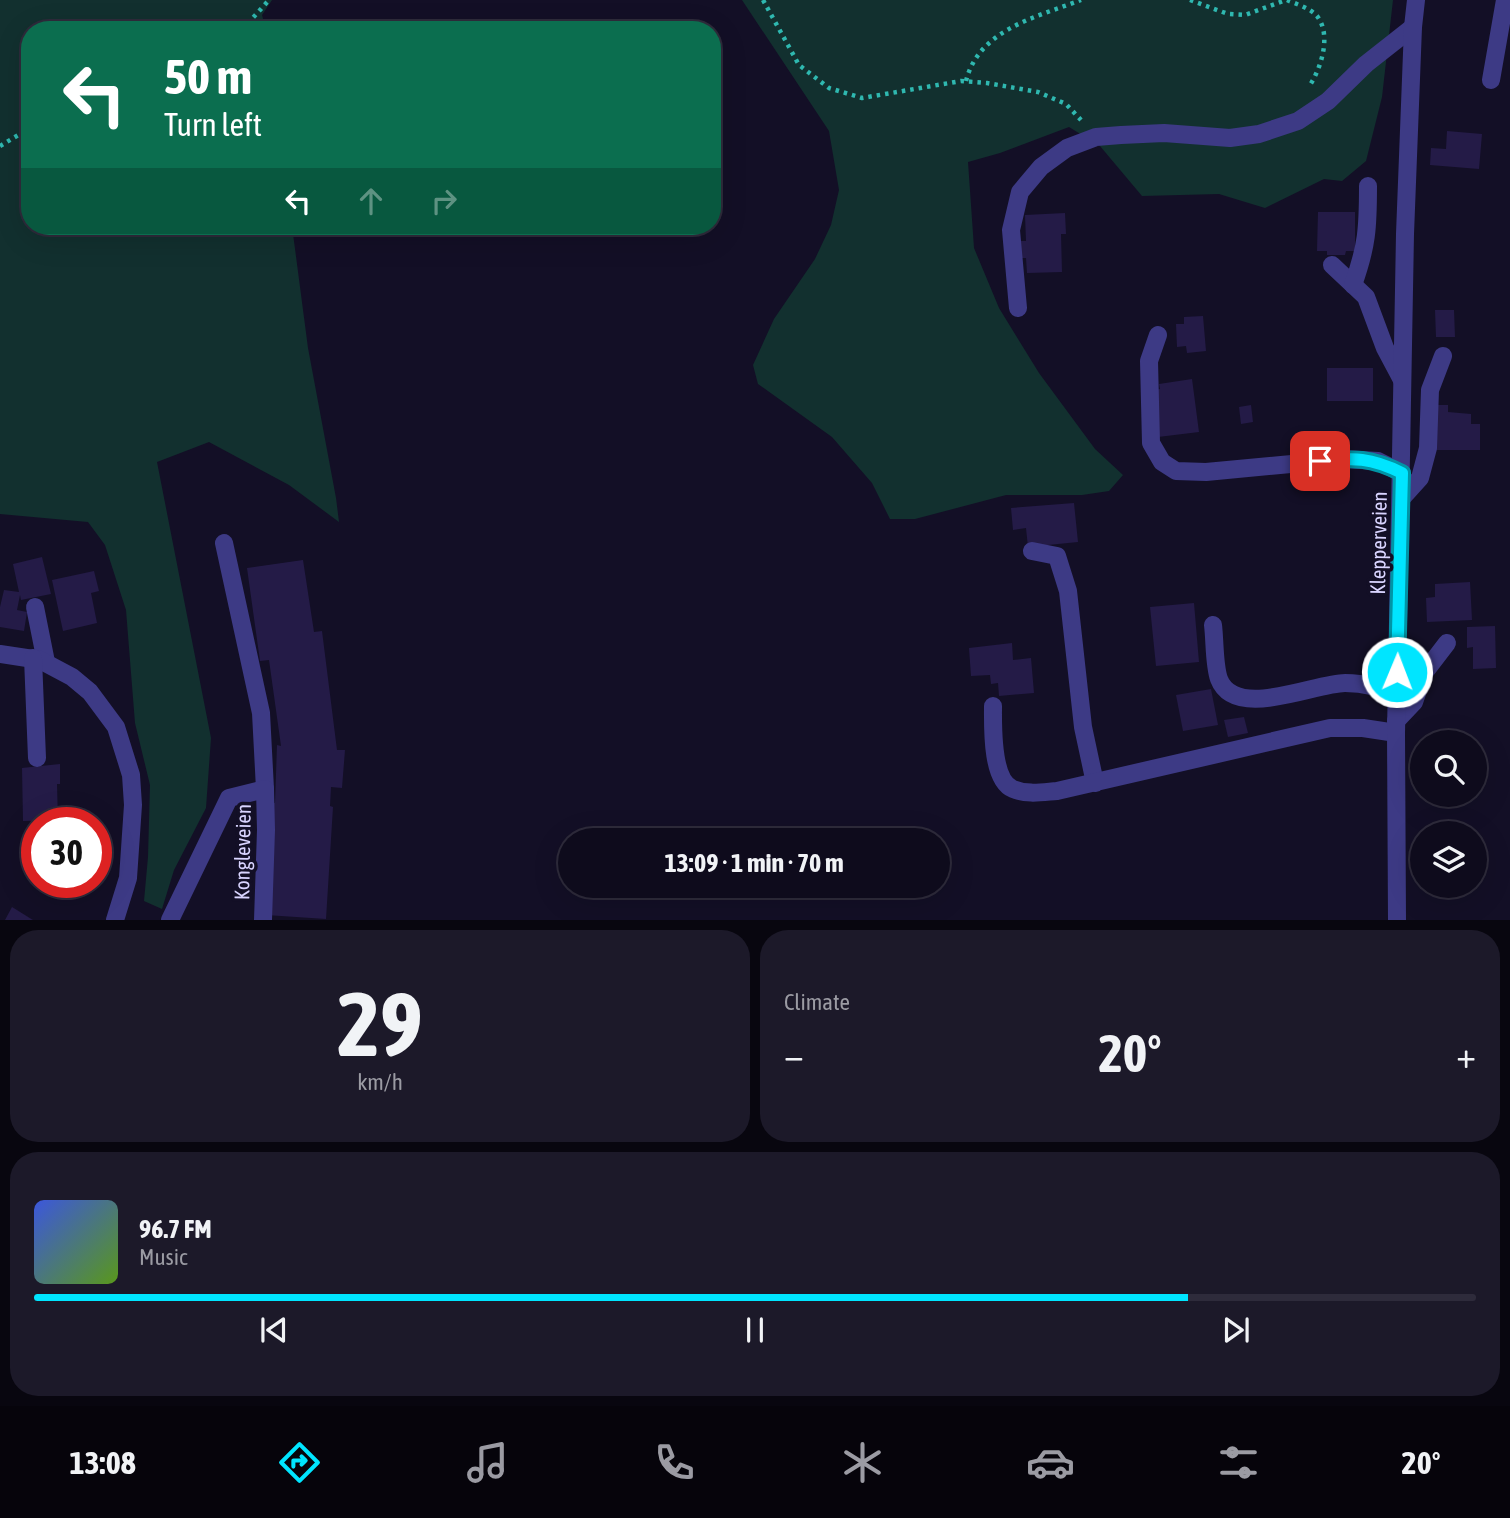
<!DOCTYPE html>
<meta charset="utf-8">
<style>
:root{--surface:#0e0b1c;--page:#1c1929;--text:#f1f3f6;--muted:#9b9ba3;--line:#2e2b3b;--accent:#00e5ff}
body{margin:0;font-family:"Asap Condensed",sans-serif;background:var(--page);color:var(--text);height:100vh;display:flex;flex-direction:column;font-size:26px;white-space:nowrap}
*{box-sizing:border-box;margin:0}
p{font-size:23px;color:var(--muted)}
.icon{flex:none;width:38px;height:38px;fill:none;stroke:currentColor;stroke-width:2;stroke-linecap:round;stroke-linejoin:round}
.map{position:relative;height:920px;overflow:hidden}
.panel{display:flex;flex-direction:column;gap:10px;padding:10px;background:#08060f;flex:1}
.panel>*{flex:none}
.banner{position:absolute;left:21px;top:21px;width:700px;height:214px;border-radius:28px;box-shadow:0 7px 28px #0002,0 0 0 2px var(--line);background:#0b6e4f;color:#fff;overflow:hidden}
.buttons{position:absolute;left:1410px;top:730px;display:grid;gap:14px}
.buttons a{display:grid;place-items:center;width:77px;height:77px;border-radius:50%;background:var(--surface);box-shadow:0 7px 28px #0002,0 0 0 2px var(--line);font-size:35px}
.speed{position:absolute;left:21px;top:807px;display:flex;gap:14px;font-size:35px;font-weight:700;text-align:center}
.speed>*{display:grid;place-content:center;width:91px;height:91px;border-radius:50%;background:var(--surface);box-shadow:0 7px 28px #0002,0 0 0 2px var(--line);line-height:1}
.speed .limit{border:10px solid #d22;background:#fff;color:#111}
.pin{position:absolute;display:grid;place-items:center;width:60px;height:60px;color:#fff;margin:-30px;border-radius:14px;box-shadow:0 4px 10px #0006}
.me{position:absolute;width:77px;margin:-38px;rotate:1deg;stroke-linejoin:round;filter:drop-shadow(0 0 5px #0008)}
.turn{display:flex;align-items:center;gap:24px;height:147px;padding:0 28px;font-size:32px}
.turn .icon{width:91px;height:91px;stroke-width:2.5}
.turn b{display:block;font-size:49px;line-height:60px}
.lanes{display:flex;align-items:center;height:66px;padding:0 28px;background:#0003;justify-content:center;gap:35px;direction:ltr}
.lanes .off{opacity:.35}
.big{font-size:52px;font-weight:700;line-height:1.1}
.panel .card{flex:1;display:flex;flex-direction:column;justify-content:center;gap:10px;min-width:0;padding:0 24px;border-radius:28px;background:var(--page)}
.panel .dial{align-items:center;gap:0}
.dial b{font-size:91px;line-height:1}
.song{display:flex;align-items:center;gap:21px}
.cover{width:84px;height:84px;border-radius:10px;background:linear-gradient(135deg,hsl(230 70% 55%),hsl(90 70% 35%))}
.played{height:7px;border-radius:4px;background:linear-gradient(90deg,var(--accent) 80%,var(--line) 80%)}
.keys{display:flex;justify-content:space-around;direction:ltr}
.heat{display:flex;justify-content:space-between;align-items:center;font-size:38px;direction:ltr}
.panel .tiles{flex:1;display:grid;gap:10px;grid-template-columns:1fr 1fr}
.card:last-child{grid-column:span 2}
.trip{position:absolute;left:558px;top:828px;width:392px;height:70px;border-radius:35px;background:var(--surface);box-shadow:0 7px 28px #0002,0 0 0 2px var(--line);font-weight:700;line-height:70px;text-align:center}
.menu{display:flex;height:112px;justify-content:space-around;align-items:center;background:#06040b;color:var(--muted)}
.menu .icon{width:49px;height:49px}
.menu .selected{color:var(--accent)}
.menu b{font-size:32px;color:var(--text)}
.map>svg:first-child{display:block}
</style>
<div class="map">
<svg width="1510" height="920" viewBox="0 0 1510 920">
<rect width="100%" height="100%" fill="#130f26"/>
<g fill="#12302f">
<polygon points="0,0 272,0 262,15 266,30 30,30 30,226 292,226 308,348 336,498 339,522 289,485 209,442 157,462 211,738 206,808 174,870 162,909 144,901 148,857 150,785 135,723 126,610 105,545 88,522 0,514"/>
<polygon points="742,0 1393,0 1382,97 1366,161 1342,181 1324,179 1265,208 1219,194 1142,196 1100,146 1069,127 1000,153 968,162 974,248 999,308 1039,373 1095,449 1123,475 1109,491 1082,495 1006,495 915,519 890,519 872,483 832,437 758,384 753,365 774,319 815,259 831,225 839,190 829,131"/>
</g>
<g fill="#241b47">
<polygon points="1447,131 1482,134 1479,169 1430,165 1431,148 1446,149"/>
<polygon points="1318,212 1355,212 1355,251 1346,251 1345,255 1327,255 1327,251 1317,251"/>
<polygon points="1065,213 1066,234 1061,234 1062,272 1027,273 1026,258 1021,258 1020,241 1026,241 1025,215"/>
<polygon points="1435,310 1454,310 1455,337 1436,337"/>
<polygon points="1203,316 1206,351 1187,353 1186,346 1177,347 1176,324 1184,324 1184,317"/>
<rect x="1327" y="368" width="46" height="33"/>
<polygon points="1192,379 1199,432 1158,437 1153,390 1160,389 1159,384"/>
<polygon points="1251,405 1253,422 1241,424 1239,407"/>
<polygon points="1435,405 1448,405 1448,412 1471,414 1471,424 1480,424 1480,450 1435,450"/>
<polygon points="1074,503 1078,542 1028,547 1026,528 1013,530 1011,508"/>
<polygon points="42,557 51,594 21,600 20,595 17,610 27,612 24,631 0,627 0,607 4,590 19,592 13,564"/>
<polygon points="303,560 314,632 322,631 337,750 345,750 342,788 331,787 330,806 333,807 326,919 266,915 274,803 275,803 277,745 281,746 269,660 260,661 247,568"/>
<polygon points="94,571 99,591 91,593 97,623 63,631 52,580"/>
<polygon points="1470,582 1472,620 1427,622 1426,598 1435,597 1435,584"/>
<polygon points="1194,603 1199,662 1156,666 1150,607"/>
<polygon points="1495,626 1496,668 1473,669 1473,647 1467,648 1467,627"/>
<polygon points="1012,643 1013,660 1031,658 1034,693 999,696 998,683 991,684 990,675 971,676 969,648"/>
<polygon points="1211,689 1218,725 1183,731 1176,695"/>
<polygon points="1244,717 1248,733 1228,737 1224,720"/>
<polygon points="60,764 60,784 57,784 58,820 23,821 22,768"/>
<polygon points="12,907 33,920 5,920"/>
</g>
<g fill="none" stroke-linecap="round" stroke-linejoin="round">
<g stroke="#2fb8b0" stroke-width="4.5" stroke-dasharray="3.5 5" stroke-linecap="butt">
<polyline points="763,0 799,65 829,88 862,98 961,81 987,83 1038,92 1066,104 1081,120"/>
<polyline points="1190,0 1228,14 1245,15 1286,0"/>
<path d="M 1287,0 C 1296,4 1310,8 1317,16 C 1332,35 1321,68 1310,85"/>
<polyline points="242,30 269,0"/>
<path d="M 966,81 C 979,29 1037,17 1081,0"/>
<polyline points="0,146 30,128"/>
</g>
<g stroke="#3d3a85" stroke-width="18">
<polyline points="1491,80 1505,0"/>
<polyline points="1332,265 1366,297 1385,348 1402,380"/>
<path d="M 1353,285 C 1367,246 1368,228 1368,186"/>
<polyline points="1018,308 1011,230 1020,192 1041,167 1067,148 1096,137 1121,135 1164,133 1230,138 1259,134 1298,121 1328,101 1366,64 1413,27"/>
<polyline points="1158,335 1149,361 1151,443 1162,462 1176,471 1206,472 1344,459 1378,461 1402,473"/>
<polyline points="1401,499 1420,478 1428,448 1430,390 1443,356"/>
<polyline points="224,543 261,713 265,789"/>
<polyline points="1032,551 1057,556 1068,591 1083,727 1095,783"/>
<polyline points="35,607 46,662"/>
<path d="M 1213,625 C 1215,641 1214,665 1219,679 C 1235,721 1315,683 1345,683 C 1364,683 1381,687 1397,696"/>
<polyline points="0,654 40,660 72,677 90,692 116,727 131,775 133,805 128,878 115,920"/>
<polyline points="33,658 37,758"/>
<path d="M 993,706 C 993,726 991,780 1013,789 C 1027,795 1043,792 1057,791 L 1330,728 L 1363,728 L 1396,733"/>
<polyline points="1396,721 1414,702 1424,673 1447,643"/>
<polyline points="170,920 229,798 265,789 266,830 263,920"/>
<polyline points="1397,920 1396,733 1405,234 1413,27 1416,0"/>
</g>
</g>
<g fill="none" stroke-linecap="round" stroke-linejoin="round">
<defs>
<path id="route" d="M 1320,461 C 1355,458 1370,457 1402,473 L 1397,672"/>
</defs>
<use href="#route" stroke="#0095a6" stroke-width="18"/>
<use href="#route" stroke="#00e5ff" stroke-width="12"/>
</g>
<g text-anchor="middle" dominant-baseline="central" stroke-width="7" stroke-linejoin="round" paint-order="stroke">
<g font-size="21" fill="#d9d4ff" stroke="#130f26">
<text transform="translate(1378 543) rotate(-89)">Klepperveien</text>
<text transform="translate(242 852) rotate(-89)">Kongleveien</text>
</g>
</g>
</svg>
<div class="buttons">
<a><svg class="icon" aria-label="search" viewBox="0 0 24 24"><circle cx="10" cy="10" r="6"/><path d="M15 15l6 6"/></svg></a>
<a><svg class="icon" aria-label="layers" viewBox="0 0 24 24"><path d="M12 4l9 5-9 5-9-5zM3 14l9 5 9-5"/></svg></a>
</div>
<div class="speed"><div class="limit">30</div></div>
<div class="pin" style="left:1320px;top:461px;background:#d93025"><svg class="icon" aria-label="arrive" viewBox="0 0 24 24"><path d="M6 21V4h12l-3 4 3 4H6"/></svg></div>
<svg class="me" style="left:1397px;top:672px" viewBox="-20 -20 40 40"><circle r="17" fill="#00e5ff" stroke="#fff" stroke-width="3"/><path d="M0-11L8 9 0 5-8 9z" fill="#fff"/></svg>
<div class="trip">13:09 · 1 min · 70 m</div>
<div class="banner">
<div class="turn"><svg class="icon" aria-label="left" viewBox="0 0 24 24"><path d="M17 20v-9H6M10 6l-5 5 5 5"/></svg><div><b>50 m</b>Turn left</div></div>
<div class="lanes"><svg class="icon" aria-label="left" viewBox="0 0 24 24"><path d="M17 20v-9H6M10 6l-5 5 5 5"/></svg><svg class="icon off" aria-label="ahead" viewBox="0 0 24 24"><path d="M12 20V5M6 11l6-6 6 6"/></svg><svg class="icon off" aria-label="right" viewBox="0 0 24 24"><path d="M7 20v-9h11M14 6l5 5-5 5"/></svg></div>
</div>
</div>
<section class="panel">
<div class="tiles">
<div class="card dial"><b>29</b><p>km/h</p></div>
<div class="card"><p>Climate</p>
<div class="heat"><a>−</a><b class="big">20°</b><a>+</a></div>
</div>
<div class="card">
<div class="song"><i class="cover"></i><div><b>96.7 FM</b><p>Music</p></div></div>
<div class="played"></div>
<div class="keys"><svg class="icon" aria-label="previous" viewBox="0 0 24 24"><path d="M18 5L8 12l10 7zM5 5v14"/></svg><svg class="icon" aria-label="pause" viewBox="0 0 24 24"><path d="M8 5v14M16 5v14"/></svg><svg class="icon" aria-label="next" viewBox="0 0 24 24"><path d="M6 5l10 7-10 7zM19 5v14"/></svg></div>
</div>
</div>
</section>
<nav class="menu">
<b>13:08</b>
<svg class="icon selected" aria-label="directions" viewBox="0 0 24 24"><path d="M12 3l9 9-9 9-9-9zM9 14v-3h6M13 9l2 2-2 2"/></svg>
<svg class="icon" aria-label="music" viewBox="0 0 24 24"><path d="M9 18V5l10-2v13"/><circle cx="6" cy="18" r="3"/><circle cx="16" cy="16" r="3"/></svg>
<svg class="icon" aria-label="phone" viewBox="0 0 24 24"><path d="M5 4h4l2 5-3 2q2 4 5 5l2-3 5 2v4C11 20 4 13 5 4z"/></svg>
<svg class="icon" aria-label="climate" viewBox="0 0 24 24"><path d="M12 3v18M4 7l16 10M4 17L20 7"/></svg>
<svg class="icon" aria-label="car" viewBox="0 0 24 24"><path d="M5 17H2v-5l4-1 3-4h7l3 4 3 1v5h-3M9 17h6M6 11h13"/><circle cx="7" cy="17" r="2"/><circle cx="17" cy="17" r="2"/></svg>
<svg class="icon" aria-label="filters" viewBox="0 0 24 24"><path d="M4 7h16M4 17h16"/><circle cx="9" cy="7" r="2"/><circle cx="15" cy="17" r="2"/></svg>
<b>20°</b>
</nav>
